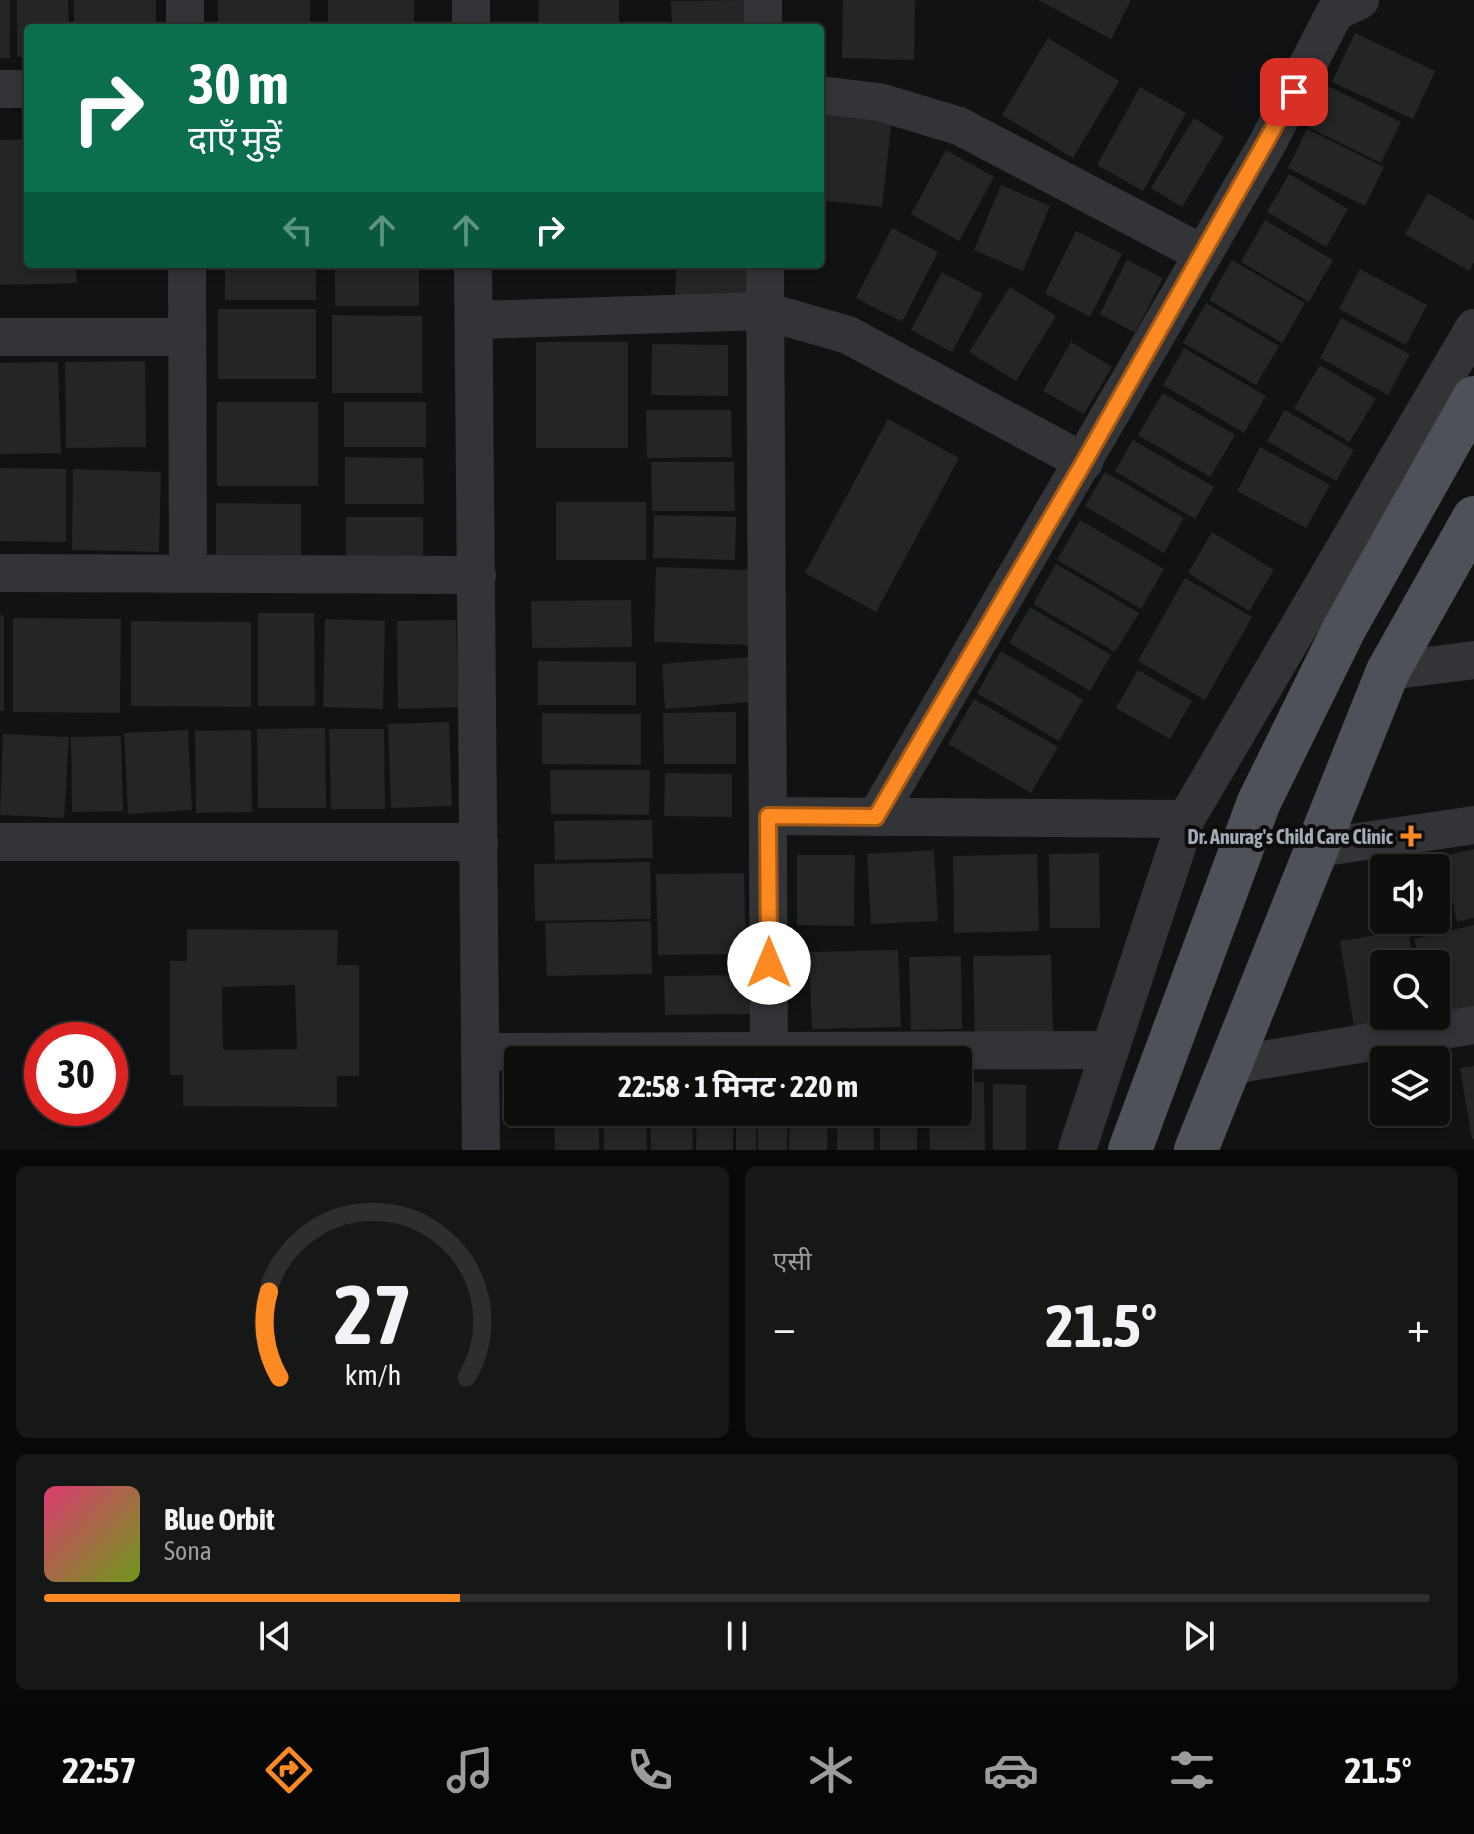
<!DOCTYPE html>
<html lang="hi">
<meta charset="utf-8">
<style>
:root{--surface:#0d0e0e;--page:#161717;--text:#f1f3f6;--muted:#9a9c9e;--line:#2d2e2e;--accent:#fc8921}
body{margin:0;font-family:"Asap Condensed","Noto Sans Devanagari",sans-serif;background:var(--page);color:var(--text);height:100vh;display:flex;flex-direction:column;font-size:30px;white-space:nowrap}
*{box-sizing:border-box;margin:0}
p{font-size:26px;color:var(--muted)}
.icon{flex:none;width:44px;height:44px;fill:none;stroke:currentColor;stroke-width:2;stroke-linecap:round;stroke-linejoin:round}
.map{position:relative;height:1150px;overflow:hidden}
.side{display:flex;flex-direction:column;gap:16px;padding:16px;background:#070808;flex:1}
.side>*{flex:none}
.top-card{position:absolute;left:24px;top:24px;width:800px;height:244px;border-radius:8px;box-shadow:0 4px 12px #0003,0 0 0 2px var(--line);background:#0b6e4f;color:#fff;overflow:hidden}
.buttons{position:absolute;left:1370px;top:854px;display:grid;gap:16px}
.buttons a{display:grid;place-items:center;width:80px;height:80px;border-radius:8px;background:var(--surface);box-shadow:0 4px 12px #0003,0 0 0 2px var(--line);font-size:40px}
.speed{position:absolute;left:24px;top:1022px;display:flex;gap:16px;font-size:40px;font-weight:700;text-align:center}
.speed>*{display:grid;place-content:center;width:104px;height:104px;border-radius:50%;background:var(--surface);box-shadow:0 4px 12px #0003,0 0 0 2px var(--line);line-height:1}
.speed .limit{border:12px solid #d22;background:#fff;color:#111}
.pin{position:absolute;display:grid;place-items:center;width:68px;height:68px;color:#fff;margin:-34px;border-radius:16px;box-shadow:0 4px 12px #0006}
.me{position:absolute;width:88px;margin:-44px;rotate:0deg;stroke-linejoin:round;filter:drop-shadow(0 0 6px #0008)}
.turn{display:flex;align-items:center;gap:28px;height:168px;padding:0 32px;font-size:36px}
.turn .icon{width:104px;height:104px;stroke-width:2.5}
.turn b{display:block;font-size:56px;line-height:68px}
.lanes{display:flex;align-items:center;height:76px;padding:0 32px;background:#0003;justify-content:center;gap:40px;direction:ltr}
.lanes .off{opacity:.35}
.big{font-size:60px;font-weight:700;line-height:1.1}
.side .card{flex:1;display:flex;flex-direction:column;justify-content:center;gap:12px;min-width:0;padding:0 28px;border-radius:12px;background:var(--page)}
.side .dial{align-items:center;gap:0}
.dial svg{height:208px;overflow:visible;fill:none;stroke:var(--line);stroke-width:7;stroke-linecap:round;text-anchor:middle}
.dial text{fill:var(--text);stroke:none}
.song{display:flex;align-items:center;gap:24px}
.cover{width:96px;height:96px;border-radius:12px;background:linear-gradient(135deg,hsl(340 70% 55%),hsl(80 70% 35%))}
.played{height:8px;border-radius:4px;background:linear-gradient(90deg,var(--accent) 30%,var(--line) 30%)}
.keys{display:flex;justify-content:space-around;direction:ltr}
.heat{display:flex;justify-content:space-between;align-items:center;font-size:44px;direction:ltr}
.side .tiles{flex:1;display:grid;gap:16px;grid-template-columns:1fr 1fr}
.card:last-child{grid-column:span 2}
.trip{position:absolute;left:504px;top:1046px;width:468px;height:80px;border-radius:8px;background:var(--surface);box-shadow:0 4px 12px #0003,0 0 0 2px var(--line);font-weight:700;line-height:80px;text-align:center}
.tabs{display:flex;height:128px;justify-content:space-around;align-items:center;background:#050606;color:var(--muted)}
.tabs .icon{width:56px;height:56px}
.tabs .current{color:var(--accent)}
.tabs b{font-size:36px;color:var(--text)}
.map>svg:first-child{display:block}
</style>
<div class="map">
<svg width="1474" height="1150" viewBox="0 0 1474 1150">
<rect width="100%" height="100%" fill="#111213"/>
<g fill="#242527" fill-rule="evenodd">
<rect x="0" y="0" width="10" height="58"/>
<polygon points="17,0 68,0 69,28 28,28 28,57 17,57"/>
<rect x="74" y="0" width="82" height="28"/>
<rect x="218" y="0" width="92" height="28"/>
<rect x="328" y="0" width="86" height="28"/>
<polygon points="539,0 619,0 619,28 538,28"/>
<polygon points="747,0 747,28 672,28 671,1"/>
<polygon points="843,0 915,0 914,60 842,58"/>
<polygon points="1038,0 1131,0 1111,39"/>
<polygon points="1355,33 1435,71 1413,119 1332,82"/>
<polygon points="1048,38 1119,81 1073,158 1002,115"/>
<polygon points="1328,86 1401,122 1381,163 1308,127"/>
<polygon points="1140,87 1186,113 1143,191 1097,165"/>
<polygon points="820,109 892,117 882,207 820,200"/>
<polygon points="1194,118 1224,137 1182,207 1151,188"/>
<polygon points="1307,129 1384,167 1365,206 1288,168"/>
<polygon points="28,139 28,264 76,264 77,283 0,285 0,140"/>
<polygon points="946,150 994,177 959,241 911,214"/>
<polygon points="1289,174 1348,209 1326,247 1267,212"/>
<polygon points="1001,185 1050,206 1023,271 974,250"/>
<polygon points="1428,193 1474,220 1474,262 1469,271 1405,234"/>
<polygon points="1265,220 1333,260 1309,302 1241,262"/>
<polygon points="892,228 938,252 902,322 856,298"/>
<polygon points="1076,231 1122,254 1090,317 1045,293"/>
<polygon points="1127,260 1163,278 1135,333 1100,314"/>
<polygon points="1232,260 1305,303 1282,343 1209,300"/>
<rect x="225" y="264" width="91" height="36"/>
<rect x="335" y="264" width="84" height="42"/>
<polygon points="676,264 759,264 759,306 675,305"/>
<polygon points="1360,269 1427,305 1406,345 1339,309"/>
<polygon points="942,272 983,294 952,352 911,330"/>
<polygon points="1010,287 1056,316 1016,381 969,352"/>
<polygon points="1206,303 1279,346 1256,385 1183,343"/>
<rect x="218" y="309" width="98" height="70"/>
<polygon points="332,315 422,316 422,393 332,393"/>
<polygon points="1341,318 1410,354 1388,395 1320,358"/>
<rect x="536" y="342" width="92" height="106"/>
<polygon points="1071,342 1112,367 1084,414 1043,391"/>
<polygon points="652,344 728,345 728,396 651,395"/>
<polygon points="1184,348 1266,396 1244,433 1163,385"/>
<polygon points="145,361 146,447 66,448 65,362"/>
<polygon points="58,362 61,453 0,454 0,363"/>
<polygon points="1320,365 1376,399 1349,442 1294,408"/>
<polygon points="1163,393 1235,435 1210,477 1138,435"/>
<rect x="217" y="402" width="101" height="84"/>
<rect x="344" y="402" width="82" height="45"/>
<polygon points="646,410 731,410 732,457 647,458"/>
<polygon points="1285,410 1354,450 1336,481 1267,441"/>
<polygon points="888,419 959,458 876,612 805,573"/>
<polygon points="1133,440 1214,487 1195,519 1115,471"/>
<polygon points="1260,447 1330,485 1306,528 1237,491"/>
<polygon points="345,457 423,458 424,504 345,504"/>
<polygon points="651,462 734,462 735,511 652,511"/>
<polygon points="0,468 66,469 66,542 0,541"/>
<polygon points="73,469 161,472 159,552 72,550"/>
<polygon points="1105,472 1184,518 1164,553 1085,506"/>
<rect x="556" y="502" width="90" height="58"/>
<polygon points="216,503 301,504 301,559 216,559"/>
<polygon points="654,515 736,517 735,560 653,558"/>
<rect x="346" y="517" width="77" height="42"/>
<polygon points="1080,520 1164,569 1141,609 1057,560"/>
<polygon points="1212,532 1274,570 1249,611 1188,573"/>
<polygon points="1056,564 1139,613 1115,652 1033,604"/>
<polygon points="656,567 750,570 748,645 654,642"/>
<polygon points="1185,578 1252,617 1205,700 1138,661"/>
<polygon points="631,600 632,647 532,648 531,601"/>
<polygon points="1030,607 1111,655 1090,691 1009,643"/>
<polygon points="258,613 314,613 315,706 258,706"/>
<polygon points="0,615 4,616 4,711 0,711"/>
<polygon points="13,618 121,619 120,713 13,712"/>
<polygon points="325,619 385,621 383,709 323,707"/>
<polygon points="456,620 458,707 398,709 397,621"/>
<polygon points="131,621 251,622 251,707 131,706"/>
<polygon points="1001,651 1083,700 1059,741 977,693"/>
<polygon points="749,657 752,702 665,709 662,664"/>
<polygon points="538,661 636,662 636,705 538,705"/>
<polygon points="1138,670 1192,701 1170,739 1116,708"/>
<polygon points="974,699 1058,747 1031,793 948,744"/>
<polygon points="736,712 736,764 664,764 663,713"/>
<polygon points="542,713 641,714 641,765 542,764"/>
<polygon points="449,722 452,806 391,808 388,724"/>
<polygon points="325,728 326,808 258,808 257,729"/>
<polygon points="329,729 384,729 385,809 331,809"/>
<polygon points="188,730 192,810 128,814 124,733"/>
<polygon points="251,730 252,812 196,813 195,731"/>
<polygon points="3,734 69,737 64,818 0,815"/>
<polygon points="121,736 123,811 72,812 71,737"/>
<polygon points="550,770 650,770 649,815 551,814"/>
<polygon points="665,773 732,774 732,817 664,816"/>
<polygon points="652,820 653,858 555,860 554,821"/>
<polygon points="1474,849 1474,918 1457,922 1443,856"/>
<polygon points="934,850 938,921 871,924 867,854"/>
<polygon points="1099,853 1100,928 1050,928 1049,854"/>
<polygon points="1037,854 1039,931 954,933 953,856"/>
<polygon points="1441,854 1451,916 1436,918 1436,868 1384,868 1384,920 1417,922 1379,928 1368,866"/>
<polygon points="797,855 855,855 854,926 797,925"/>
<polygon points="650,862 651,919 535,921 534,864"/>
<polygon points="744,873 746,954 658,955 656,874"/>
<polygon points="651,921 652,974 547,976 545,923"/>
<polygon points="1474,925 1474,1012 1436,1016 1436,964 1420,964 1414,939"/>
<path d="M 187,929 L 338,930 L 337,965 L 359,965 L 359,1076 L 337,1076 L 337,1107 L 183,1106 L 183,1075 L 170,1075 L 170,961 L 187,961 ZM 295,985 L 297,1049 L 223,1050 L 222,987 Z"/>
<polygon points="1408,930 1414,964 1384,964 1384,1016 1420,1016 1354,1028 1340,941"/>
<polygon points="898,950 901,1027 812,1029 809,952"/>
<polygon points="1051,955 1053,1036 975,1038 973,956"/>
<polygon points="961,956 962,1029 911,1030 909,957"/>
<polygon points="749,975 750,1014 665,1015 664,976"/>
<polygon points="1474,1066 1474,1139 1472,1139 1460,1068"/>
<polygon points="984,1082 985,1150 930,1150 929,1112 958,1112 958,1083"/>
<polygon points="993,1084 1026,1085 1026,1150 993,1150"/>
<polygon points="554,1112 599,1112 599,1150 555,1150"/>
<polygon points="604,1112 646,1112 647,1150 604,1150"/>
<polygon points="650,1112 692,1112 693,1150 651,1150"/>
<polygon points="697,1112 733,1112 733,1150 696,1150"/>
<polygon points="736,1112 757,1112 756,1150 736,1150"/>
<polygon points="758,1112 788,1112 787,1150 758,1150"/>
<polygon points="790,1112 828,1112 827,1150 789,1150"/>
<polygon points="837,1112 873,1112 874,1150 837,1150"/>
<rect x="880" y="1112" width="37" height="38"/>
</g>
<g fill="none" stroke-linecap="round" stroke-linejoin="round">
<g stroke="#323438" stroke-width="38">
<polyline points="185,0 185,28"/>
<polyline points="471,0 471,28"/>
<polyline points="763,0 763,28"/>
<polyline points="0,89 28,89"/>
<polyline points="820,95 879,102 959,126 1203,254"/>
<polyline points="187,264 188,573"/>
<polyline points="473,264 481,1150"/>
<polyline points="765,264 769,1051"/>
<polyline points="474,320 765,311 848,335 1084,462"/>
<polyline points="0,337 187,337"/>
<polyline points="0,573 477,575"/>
<polyline points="1388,671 1474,660"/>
<polyline points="768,816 1186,819"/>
<polyline points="876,817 1266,146 1335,12 1360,0"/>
<polyline points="0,842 479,842"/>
<polyline points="1318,848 1474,825"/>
<polyline points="481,1052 1110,1050"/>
<polyline points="1232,1065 1474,1025"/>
<polyline points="1077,1150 1186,819 1474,328"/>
</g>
<g stroke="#4e5258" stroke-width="44">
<polyline points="1130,1150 1259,802 1344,629 1474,398"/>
<polyline points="1196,1150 1388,671 1474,518"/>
</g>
</g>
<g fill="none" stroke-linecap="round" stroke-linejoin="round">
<defs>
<polyline id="route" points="769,963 768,816 876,817 1084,462 1294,92"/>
</defs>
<use href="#route" stroke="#a45915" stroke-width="20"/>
<use href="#route" stroke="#fc8921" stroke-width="14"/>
</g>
<path fill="#fc8921" stroke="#0d0d0e" stroke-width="3" d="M1407 824h8v8h8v8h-8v8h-8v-8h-8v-8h8z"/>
<g text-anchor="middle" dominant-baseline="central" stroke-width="8" stroke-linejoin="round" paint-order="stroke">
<g font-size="20" font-weight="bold" fill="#a2abb5" stroke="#0d0d0e" text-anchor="end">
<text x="1393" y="836">Dr. Anurag's Child Care Clinic</text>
</g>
</g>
</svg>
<div class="buttons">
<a><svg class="icon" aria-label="sound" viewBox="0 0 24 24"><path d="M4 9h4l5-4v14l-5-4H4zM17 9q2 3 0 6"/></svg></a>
<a><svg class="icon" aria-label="search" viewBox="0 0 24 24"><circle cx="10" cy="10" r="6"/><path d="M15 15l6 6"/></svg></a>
<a><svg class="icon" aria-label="layers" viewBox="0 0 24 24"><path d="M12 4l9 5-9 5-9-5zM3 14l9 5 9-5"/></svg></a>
</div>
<div class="speed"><div class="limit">30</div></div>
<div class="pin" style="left:1294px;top:92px;background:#d93025"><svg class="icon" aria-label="arrive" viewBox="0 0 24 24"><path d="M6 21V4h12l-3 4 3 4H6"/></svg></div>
<svg class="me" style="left:769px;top:963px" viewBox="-20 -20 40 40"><circle r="19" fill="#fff"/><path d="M0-13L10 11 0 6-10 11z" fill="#fc8921"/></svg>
<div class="trip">22:58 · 1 मिनट · 220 m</div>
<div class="top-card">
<div class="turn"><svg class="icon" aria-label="right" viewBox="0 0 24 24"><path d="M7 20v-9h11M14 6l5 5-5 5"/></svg><div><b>30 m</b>दाएँ मुड़ें</div></div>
<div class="lanes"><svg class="icon off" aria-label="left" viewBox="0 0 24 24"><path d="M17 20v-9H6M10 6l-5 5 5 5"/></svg><svg class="icon off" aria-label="ahead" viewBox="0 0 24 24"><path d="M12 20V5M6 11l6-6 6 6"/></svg><svg class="icon off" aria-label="ahead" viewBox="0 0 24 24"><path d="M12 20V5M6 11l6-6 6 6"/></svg><svg class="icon" aria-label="right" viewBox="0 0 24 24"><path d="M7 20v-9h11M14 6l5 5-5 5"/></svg></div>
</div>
</div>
<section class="side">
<div class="tiles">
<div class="card dial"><svg viewBox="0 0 100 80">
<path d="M14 69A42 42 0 1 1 86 69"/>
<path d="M14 69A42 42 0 0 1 10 36" stroke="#fc8921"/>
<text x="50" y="56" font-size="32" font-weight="700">27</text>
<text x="50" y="72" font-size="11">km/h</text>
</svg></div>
<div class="card"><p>एसी</p>
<div class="heat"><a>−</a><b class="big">21.5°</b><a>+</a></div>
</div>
<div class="card">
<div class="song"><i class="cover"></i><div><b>Blue Orbit</b><p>Sona</p></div></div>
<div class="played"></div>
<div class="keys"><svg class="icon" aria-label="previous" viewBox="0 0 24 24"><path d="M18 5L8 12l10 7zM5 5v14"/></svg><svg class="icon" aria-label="pause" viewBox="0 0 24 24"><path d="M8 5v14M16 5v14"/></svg><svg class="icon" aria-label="next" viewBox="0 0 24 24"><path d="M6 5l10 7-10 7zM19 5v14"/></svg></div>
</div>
</div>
</section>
<nav class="tabs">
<b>22:57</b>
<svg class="icon current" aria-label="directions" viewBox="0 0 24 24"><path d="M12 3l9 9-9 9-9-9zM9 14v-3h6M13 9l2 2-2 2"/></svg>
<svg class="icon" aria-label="music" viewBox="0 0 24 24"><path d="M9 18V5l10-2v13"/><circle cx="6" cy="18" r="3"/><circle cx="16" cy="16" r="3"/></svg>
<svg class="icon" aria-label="phone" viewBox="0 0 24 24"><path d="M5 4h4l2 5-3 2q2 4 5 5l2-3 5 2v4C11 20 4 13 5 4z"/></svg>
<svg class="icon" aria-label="climate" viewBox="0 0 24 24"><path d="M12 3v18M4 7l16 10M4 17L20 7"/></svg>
<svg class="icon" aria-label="car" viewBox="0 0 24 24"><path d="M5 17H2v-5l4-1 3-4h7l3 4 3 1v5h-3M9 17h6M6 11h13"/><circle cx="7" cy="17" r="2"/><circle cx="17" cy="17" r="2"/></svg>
<svg class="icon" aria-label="filters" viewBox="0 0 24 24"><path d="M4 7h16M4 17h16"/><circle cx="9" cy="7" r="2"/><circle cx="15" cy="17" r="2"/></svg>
<b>21.5°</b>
</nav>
